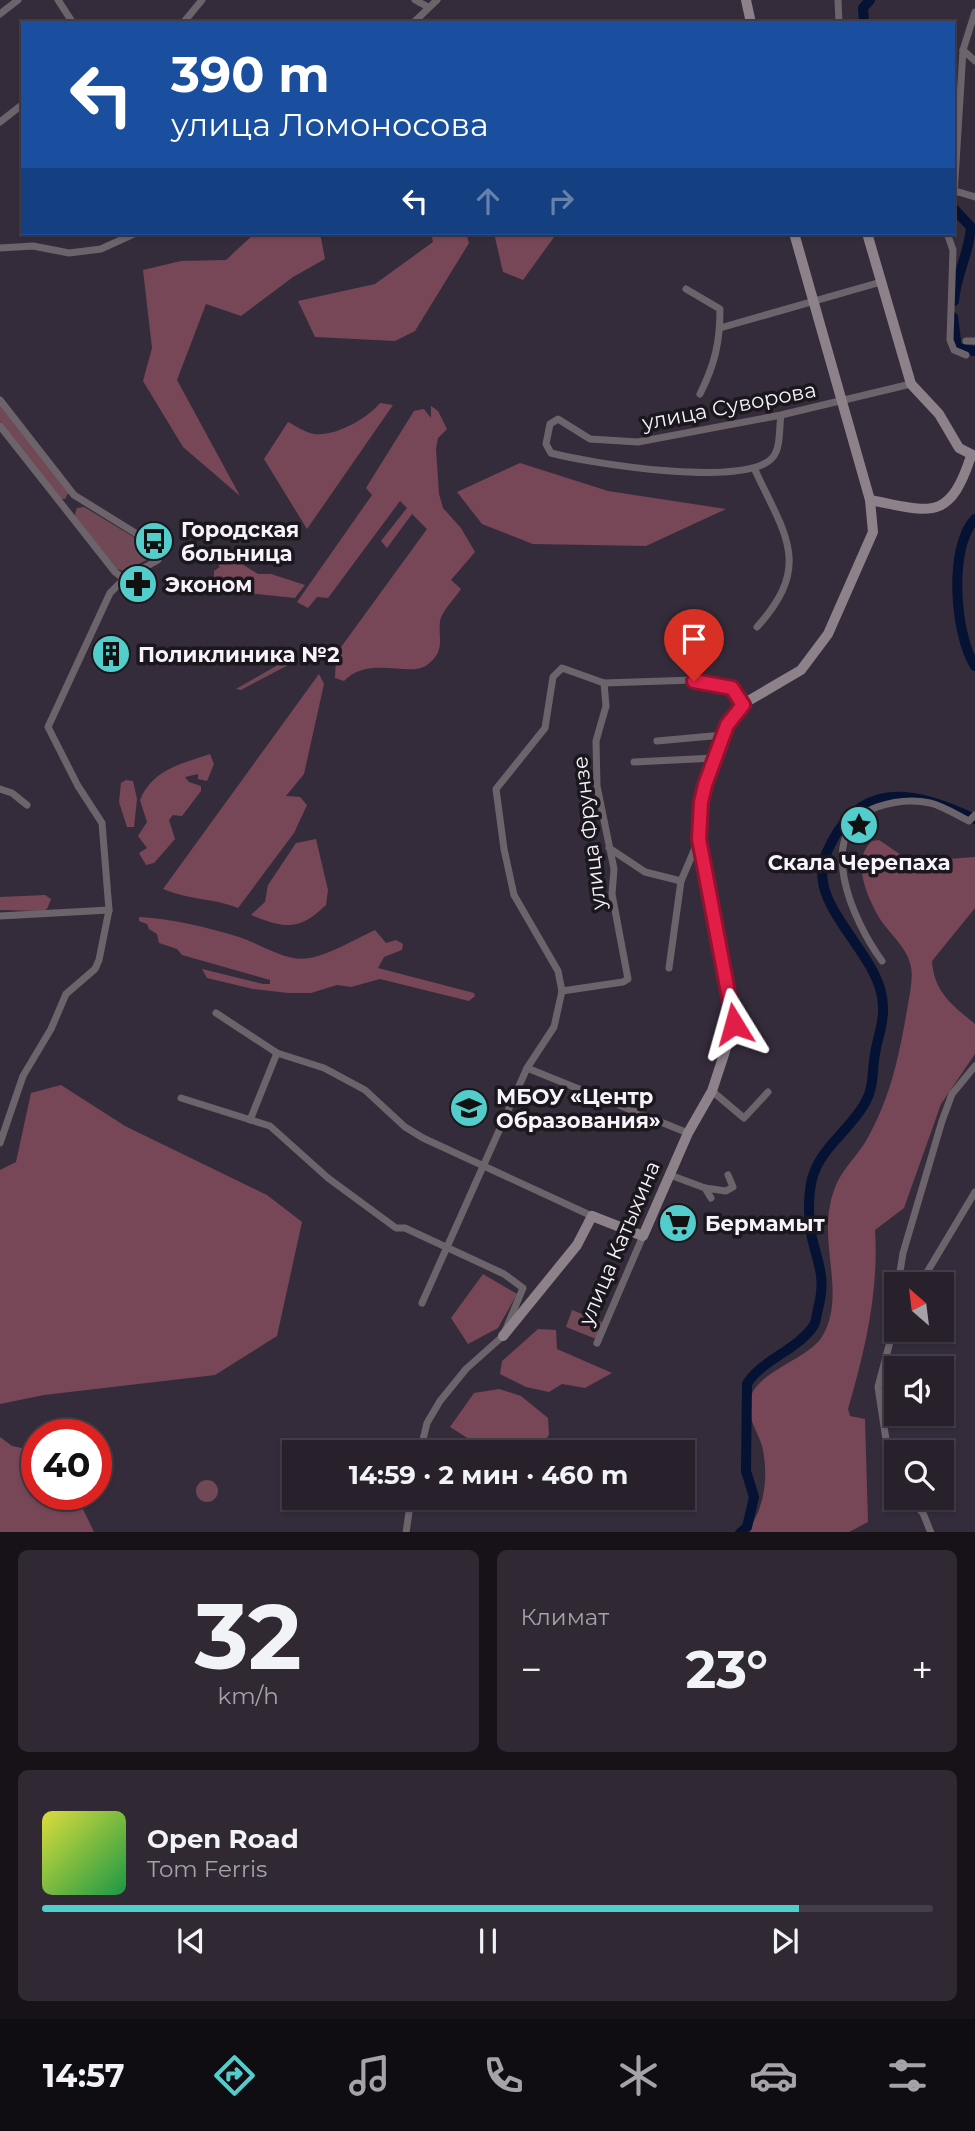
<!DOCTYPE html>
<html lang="ru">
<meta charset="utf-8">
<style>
:root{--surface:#28212c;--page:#302934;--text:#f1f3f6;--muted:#a5a3a9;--line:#443e48;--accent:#53cdcb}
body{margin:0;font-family:Montserrat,sans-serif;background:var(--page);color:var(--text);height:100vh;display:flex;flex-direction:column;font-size:26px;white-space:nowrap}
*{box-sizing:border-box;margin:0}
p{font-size:23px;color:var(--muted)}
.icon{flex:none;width:38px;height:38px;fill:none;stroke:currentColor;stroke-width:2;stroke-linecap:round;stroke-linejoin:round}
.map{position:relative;height:1532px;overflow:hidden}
.side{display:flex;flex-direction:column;gap:18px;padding:18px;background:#161218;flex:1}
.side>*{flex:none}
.guide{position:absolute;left:21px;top:21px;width:934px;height:214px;border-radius:0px;box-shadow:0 2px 5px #0004,0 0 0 2px var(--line);background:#1a4fa0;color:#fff;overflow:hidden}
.needle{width:46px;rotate:332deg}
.tools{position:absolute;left:884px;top:1272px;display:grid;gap:14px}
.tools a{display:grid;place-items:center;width:70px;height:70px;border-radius:0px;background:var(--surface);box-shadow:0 2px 5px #0004,0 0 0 2px var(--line);font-size:35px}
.speed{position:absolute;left:21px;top:1419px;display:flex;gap:14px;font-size:35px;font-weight:700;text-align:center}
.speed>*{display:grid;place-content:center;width:91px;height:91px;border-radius:50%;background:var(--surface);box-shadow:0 2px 5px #0004,0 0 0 2px var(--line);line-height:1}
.speed .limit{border:10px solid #d22;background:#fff;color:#111}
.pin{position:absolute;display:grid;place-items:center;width:60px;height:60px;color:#fff;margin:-72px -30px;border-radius:50% 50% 50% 0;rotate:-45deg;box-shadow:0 0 7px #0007}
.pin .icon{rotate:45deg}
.me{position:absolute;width:77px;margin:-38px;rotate:352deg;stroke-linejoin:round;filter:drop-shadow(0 0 5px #0008)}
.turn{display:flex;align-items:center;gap:24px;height:147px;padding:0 35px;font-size:32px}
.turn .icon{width:91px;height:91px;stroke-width:2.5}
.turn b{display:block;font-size:49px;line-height:60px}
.lanes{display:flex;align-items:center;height:66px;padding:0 35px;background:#0003;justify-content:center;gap:35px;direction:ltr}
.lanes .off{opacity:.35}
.big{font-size:52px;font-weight:700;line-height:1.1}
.side .tile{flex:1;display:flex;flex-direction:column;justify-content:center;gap:10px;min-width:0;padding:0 24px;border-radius:10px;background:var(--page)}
.side .dial{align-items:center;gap:0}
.dial b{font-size:91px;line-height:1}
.song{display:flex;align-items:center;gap:21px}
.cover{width:84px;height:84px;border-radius:10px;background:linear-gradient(135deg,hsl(60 70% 55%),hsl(140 70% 35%))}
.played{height:7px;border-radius:4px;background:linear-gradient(90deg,var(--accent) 85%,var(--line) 85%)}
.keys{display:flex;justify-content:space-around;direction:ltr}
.heat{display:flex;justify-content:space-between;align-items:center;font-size:38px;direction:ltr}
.side .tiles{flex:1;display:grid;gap:18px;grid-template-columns:1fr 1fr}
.tile:last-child{grid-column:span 2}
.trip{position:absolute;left:282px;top:1440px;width:413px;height:70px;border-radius:0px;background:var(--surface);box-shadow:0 2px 5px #0004,0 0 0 2px var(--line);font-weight:700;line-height:70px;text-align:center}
.menu{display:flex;height:112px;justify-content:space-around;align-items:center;background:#100d12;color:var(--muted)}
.menu .icon{width:49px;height:49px}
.menu .on{color:var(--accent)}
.menu b{font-size:32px;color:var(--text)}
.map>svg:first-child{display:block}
</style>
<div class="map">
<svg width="975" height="1533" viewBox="0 0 975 1533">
<rect width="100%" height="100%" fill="#352c3b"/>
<g fill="#714856">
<polygon points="0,405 69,492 65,499 60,499 0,421"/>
<polygon points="84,507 152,548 153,557 124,571 117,569 74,517 77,508"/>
<polygon points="290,658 292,663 241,690 236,689"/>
<polygon points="572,1310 602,1322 596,1339 566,1327"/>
<circle cx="207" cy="1491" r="11"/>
</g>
<g fill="#774758">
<polygon points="255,233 320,233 325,259 293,277 241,316 206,304 177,380 240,496 183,447 143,381 152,348 143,270 181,261 226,260"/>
<polygon points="431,233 466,233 469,243 415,331 395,341 315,337 298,301 375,284 433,242"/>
<polygon points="494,233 557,233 523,280 503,272"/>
<path d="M 380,403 L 393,405 L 307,529 L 264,459 L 288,422 C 296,426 306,433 314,434 C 335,437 368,418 380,403 Z"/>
<path d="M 431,406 L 438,411 L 447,429 L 438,438 L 436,449 L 439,494 L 443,508 L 461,528 L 475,552 L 451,580 L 461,589 C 455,598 442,611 440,621 C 438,640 446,650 427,665 C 410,678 369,655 344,681 L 335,678 L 336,654 L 427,529 L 412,514 L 387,548 L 381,541 L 407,508 L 400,501 L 328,598 L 317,597 L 308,608 L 297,602 L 372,495 L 366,488 L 414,411 L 424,409 L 431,418 Z"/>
<polygon points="520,463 608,491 726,509 646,546 533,544 482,524 457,492"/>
<polygon points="214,547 258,574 271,574 305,585 295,598 229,591 217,586 205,588 205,582 214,579 214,571 220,567 208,552"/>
<path d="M 319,674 L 324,684 L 304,774 L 286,796 L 300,797 L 307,805 L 294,833 L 238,908 C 213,898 189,900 163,889 Z"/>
<path d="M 210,754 L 214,764 L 207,781 L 198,779 L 198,774 L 185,777 L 189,782 L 201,786 L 201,791 L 182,816 L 173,815 L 169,820 L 175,839 L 154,863 L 146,865 L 139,853 L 147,848 L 138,836 L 147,822 L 140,800 C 153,769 181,764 210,754 Z"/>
<polygon points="126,780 133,781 137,799 134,827 127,827 119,802 121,783"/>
<path d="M 316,839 L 328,890 L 326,905 C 298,932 285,928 251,915 L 265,902 L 268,885 L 296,843 Z"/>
<path d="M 879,840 L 904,857 L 920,861 L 975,857 L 975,908 L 932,961 C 934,992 952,1005 975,1024 L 975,1054 L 941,1104 L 904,1208 L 875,1230 C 879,1291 865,1351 848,1409 L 850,1416 L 865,1419 L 868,1522 L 849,1532 L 747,1532 C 765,1508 769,1475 762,1446 C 757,1428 745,1417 751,1396 C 760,1370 811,1358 823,1335 C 845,1296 821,1248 830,1205 C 837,1172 850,1166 866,1141 C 892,1095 899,1055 908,1005 C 910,991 914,976 910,963 C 906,947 889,933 880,919 C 868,899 850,860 872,841 Z"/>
<polygon points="45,895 51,899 47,909 42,911 0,910 0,897"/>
<path d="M 139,917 C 173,919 206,927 239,937 C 261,944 287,963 310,958 C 328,955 358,938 375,930 L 386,943 L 396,940 L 403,944 L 402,950 L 384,957 L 378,968 L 474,993 L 475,996 L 469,1001 L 380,979 L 351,987 L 337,985 L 311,993 L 288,993 L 253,989 L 207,978 L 202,969 L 263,984 L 270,984 L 270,980 L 182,955 L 177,949 L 159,943 L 157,934 L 149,929 L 147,924 L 139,921 Z"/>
<polygon points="61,1085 125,1126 267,1195 302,1222 277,1336 215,1375 44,1395 0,1404 0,1170 16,1162 31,1093"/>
<polygon points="483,1274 517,1294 498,1328 468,1344 451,1318"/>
<polygon points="538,1329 556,1330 557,1349 612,1373 585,1388 562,1384 549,1392 526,1387 500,1374 502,1361"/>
<polygon points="499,1389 521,1396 548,1418 549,1435 536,1452 481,1452 477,1444 450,1427 474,1393"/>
<polygon points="0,1437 12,1446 37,1451 37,1494 81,1495 79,1501 94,1532 0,1532"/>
</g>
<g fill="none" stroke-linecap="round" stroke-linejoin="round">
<g stroke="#051233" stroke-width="10">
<polyline points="864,23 863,8 870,0"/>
<path d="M 954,209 L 971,227 C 969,254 956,275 954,301"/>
<polyline points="953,317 957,348 975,351"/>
<path d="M 975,519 C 948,547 955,635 975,666"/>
<path d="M 740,1533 L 747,1527 L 754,1497 L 746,1471 L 747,1384 C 760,1361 799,1349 814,1325 C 816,1321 817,1314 818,1309 C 826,1278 819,1267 812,1238 C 808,1222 808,1195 812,1179 C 820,1147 852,1129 866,1101 C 874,1087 872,1070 875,1054 C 877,1039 884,1024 883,1007 C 883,953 804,907 826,854 C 858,778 912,790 975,819"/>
</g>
<g stroke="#6c646a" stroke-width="7">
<polyline points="58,0 73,23"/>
<polyline points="415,0 428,7"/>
<polyline points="838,0 839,23"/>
<polyline points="0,14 18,0"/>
<polyline points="183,23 202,0"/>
<polyline points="413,23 437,0"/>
<polyline points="659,23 660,23"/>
<polyline points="963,50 975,61"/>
<polyline points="0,122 23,104"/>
<polyline points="955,191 975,197"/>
<polyline points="954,195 963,50 975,12"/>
<polyline points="947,233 953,250 950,340 954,350 966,355"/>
<polyline points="0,248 33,246 69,253 101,249 136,233"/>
<path d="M 686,289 L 720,309 C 720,342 715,364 700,394"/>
<polyline points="720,328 881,282"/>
<polyline points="966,341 975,341"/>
<polyline points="0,400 74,495 158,547 158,560 124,579 110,593 48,727 78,786 102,823 109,910 99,960 95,969 66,994 51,1029 23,1076 0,1143"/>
<path d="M 781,415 C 779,427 781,447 773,457 C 749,489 588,463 551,453 L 546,444 L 550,424 L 558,419 L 590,439 L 638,442 L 781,415 L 911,384"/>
<polyline points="0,426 115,572 124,579"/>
<path d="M 755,470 C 785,535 813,565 757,627"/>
<polyline points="657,741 723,735"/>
<polyline points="634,762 715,758"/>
<polyline points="0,789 12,793 27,805"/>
<polyline points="609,848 645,872 681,881"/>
<polyline points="0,916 109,910"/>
<path d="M 882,961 C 854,923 811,831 877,807 C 895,801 912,799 930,803 C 943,806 957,815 969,821 L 975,815"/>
<polyline points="669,968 681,881 699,839"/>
<polyline points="562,991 623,982 628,979 612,894 614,869 597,786 596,741 606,706 604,683"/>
<polyline points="216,1013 277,1053 324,1068 365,1090 405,1127 423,1138 592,1216"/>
<polyline points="527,1068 688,1133"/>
<polyline points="712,1091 744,1118 768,1092"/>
<polyline points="181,1098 270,1126 328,1178 396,1228 405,1228 504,1274 523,1288 503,1336 466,1369 440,1401 427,1423 420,1452"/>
<polyline points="250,1120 277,1053"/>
<polyline points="670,1175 705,1188 711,1198"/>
<polyline points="705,1188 726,1191 733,1187 728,1175"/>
<polyline points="898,1284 903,1253 942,1121 952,1094 975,1066"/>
<polyline points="920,1284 975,1192"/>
<polyline points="422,1303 527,1068 554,1027 562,991 558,971 514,895 504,849 496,789 545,728 553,677 562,668 604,683 694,680 732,688 743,704"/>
<polyline points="896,1319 878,1387 889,1459 896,1478"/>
<polyline points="597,1343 643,1236"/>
<polyline points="909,1498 923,1513 931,1533"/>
<polyline points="406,1533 411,1498"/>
</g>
<g stroke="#8d818a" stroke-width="10">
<polyline points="746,0 751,23"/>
<polyline points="867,233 911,384 939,414 959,448 975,456"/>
<path d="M 870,500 C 929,511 949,524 971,456"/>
<polyline points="503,1336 577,1245 592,1216 643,1236 688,1133 712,1091 734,1024 699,839 705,785 734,715 743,704 801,670 828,634 873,532 870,500 794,233"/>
</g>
</g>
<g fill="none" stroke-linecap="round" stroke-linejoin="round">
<defs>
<polyline id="route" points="694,681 732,688 743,705 727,725 705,785 701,802 699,839 734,1024"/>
</defs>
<use href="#route" stroke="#92132f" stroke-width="18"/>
<use href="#route" stroke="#e11d48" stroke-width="12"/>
</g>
<defs>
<symbol id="bus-disc" viewBox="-11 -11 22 22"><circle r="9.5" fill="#53cdcb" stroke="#1a171d"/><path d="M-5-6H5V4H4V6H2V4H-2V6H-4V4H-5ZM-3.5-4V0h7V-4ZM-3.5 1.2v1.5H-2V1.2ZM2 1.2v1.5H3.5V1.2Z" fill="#111"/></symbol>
<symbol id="pharmacy-disc" viewBox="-11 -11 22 22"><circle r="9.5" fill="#53cdcb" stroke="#1a171d"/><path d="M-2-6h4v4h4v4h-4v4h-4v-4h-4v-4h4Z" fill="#111"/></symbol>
<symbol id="building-disc" viewBox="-11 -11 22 22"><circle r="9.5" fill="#53cdcb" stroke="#1a171d"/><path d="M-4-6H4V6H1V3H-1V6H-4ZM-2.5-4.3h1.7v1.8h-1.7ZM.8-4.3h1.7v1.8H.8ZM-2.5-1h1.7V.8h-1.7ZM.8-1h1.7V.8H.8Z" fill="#111"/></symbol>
<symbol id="sight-disc" viewBox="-11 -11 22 22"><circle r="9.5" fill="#53cdcb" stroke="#1a171d"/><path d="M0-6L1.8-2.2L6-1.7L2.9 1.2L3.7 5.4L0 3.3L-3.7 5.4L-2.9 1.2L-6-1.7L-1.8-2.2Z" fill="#111"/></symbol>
<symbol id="university-disc" viewBox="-11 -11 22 22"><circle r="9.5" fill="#53cdcb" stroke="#1a171d"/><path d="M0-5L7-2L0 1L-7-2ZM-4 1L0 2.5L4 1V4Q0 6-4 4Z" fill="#111"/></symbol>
<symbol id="supermarket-disc" viewBox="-11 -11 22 22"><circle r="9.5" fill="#53cdcb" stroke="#1a171d"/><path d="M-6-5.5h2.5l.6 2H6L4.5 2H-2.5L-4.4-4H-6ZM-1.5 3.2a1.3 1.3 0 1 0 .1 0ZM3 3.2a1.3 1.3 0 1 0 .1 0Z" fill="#111"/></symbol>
</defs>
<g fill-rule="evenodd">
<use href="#bus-disc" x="132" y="519" width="44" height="44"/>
<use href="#pharmacy-disc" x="116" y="562" width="44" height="44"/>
<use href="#building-disc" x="89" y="632" width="44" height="44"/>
<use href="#sight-disc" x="837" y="803" width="44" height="44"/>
<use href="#university-disc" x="447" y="1086" width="44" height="44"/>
<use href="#supermarket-disc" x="656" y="1201" width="44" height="44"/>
</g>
<g text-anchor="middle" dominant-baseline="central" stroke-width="7" stroke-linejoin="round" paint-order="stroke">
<g font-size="21" fill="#f7f2fb" stroke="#1a171d">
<text transform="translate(729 406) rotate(-11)">улица Суворова</text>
<text transform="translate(589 833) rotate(-97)">улица Фрунзе</text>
<text transform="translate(619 1243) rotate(-67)">улица Катыхина</text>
</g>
<g font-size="21" font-weight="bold" fill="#f7f2fb" stroke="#1a171d" text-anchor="start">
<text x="181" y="529">Городская<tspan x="181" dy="24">больница</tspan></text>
<text x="165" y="584">Эконом</text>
<text x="138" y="654">Поликлиника №2</text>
<text x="859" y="862" text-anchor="middle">Скала Черепаха</text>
<text x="496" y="1096">МБОУ «Центр<tspan x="496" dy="24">Образования»</tspan></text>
<text x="705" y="1223">Бермамыт</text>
</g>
</g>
</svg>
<div class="tools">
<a><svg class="needle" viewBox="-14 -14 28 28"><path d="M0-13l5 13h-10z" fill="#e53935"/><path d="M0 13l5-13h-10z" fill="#a5a3a9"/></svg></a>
<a><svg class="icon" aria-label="sound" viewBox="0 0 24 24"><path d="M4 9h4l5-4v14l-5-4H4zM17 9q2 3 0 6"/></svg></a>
<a><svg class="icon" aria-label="search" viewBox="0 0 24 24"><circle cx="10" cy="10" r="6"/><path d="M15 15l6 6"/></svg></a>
</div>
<div class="speed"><div class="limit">40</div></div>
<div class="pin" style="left:694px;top:681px;background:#d93025"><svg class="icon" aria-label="arrive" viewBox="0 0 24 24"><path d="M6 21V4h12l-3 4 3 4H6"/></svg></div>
<svg class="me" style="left:734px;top:1024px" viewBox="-20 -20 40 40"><path d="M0-17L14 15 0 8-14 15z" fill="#e11d48" stroke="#fff" stroke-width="4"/></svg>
<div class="trip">14:59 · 2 мин · 460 m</div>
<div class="guide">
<div class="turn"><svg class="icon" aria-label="left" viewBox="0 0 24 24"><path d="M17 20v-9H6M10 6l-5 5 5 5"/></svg><div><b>390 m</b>улица Ломоносова</div></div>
<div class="lanes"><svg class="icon" aria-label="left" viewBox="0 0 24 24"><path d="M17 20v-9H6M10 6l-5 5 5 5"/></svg><svg class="icon off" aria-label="ahead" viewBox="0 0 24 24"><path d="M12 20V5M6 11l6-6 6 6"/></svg><svg class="icon off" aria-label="right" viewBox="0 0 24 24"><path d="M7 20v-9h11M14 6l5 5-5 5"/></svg></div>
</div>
</div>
<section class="side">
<div class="tiles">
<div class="tile dial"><b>32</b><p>km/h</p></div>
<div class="tile"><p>Климат</p>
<div class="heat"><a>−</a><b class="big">23°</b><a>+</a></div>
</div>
<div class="tile">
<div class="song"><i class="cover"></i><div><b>Open Road</b><p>Tom Ferris</p></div></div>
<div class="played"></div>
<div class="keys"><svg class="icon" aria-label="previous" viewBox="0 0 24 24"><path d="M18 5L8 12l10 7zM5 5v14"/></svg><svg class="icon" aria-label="pause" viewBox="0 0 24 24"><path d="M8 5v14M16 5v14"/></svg><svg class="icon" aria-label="next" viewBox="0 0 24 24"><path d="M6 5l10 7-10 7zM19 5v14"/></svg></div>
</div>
</div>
</section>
<nav class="menu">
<b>14:57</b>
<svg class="icon on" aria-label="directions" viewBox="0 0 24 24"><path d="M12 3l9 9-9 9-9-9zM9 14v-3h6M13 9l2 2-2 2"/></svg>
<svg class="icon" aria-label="music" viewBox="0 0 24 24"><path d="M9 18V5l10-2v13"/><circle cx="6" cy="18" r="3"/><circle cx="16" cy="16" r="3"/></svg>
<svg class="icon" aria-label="phone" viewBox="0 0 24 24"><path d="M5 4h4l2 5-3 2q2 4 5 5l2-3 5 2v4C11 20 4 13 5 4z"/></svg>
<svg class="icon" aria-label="climate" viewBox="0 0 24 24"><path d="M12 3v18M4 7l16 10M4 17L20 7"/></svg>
<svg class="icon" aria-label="car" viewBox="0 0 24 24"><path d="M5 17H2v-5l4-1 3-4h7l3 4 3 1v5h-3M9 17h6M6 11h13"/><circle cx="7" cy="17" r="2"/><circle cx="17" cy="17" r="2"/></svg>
<svg class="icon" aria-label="filters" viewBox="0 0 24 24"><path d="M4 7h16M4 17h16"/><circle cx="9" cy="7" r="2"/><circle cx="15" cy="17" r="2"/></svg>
</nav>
